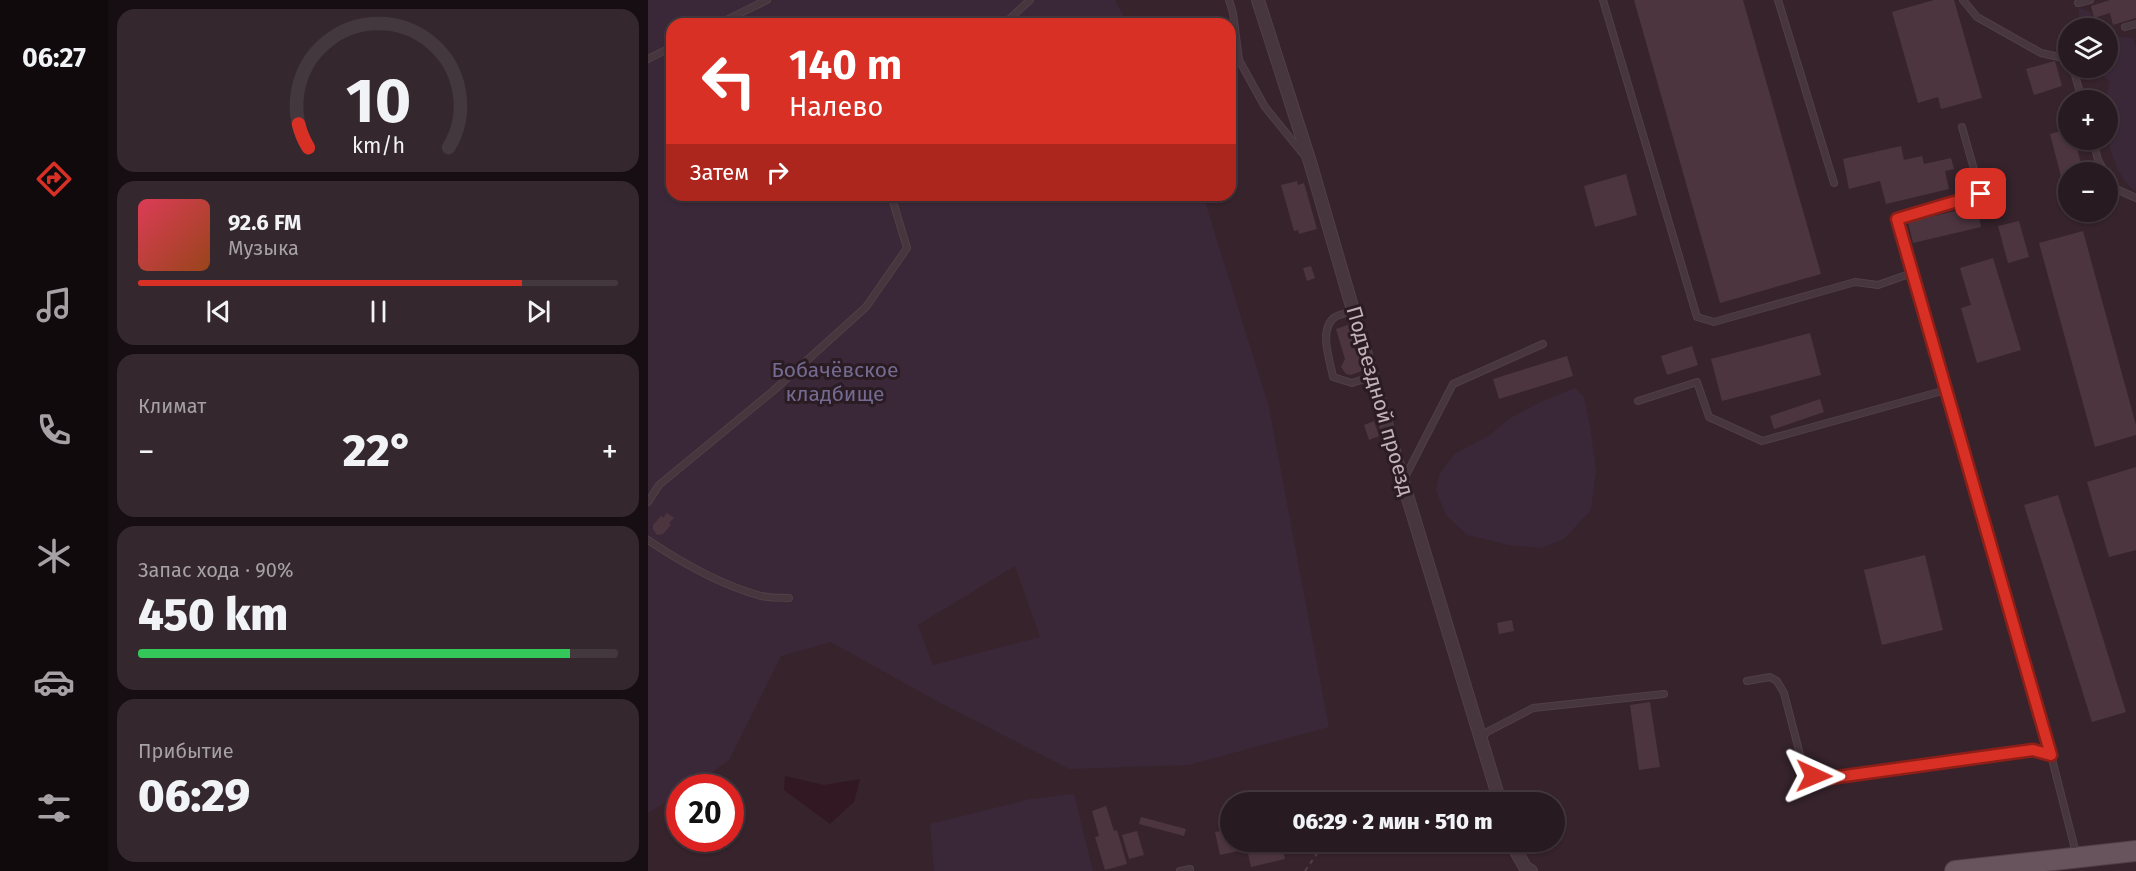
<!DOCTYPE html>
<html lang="ru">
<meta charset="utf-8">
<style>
:root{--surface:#281a21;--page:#34272e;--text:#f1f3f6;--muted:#a5a1a5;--line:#44383f;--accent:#d93025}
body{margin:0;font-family:"Fira Sans",sans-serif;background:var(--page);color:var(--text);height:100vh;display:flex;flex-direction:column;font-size:22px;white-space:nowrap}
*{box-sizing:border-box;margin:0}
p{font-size:20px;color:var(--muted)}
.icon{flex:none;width:33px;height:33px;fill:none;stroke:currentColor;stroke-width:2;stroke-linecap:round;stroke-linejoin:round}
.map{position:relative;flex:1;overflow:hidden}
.details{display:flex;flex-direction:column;gap:9px;padding:9px;background:#160e12;width:540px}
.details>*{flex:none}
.banner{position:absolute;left:18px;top:18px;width:570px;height:183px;border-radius:18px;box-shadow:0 2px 4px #0004,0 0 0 2px var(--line);background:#d93025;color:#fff;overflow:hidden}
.buttons{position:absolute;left:1410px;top:18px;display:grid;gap:12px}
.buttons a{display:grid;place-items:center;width:60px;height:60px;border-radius:50%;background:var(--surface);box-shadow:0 2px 4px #0004,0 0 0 2px var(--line);font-size:30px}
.speed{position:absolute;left:18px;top:774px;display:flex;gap:12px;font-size:30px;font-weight:700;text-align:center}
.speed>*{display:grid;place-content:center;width:78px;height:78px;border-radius:50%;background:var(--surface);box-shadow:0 2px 4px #0004,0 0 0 2px var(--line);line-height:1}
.speed .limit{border:9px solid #d22;background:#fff;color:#111}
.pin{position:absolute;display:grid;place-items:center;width:51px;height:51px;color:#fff;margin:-26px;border-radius:12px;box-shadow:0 3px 9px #0006}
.me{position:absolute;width:66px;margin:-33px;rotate:91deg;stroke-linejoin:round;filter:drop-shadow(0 0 4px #0008)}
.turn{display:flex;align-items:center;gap:21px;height:126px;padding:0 24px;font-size:27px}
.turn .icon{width:78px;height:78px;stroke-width:2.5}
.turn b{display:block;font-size:42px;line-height:51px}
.then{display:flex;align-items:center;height:57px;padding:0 24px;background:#0003;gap:12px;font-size:22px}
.big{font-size:45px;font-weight:800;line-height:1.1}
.details .tile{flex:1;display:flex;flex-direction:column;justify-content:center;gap:9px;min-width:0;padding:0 21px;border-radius:18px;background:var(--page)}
.details .dial{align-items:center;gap:0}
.dial svg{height:156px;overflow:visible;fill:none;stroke:var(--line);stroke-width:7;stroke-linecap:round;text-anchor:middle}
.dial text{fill:var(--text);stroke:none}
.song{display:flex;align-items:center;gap:18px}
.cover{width:72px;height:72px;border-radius:9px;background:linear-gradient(135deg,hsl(350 70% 55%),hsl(20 70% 35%))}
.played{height:6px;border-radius:3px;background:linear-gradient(90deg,var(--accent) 80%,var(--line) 80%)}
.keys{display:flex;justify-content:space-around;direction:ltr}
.heat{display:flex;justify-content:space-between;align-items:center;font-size:33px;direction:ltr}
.charge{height:9px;border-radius:4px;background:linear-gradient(90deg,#34c759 90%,var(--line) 0)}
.trip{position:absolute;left:572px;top:792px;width:345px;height:60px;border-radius:30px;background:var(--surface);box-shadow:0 2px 4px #0004,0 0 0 2px var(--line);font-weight:800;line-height:60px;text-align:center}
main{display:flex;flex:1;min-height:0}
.menu{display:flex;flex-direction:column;width:108px;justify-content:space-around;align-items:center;background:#100a0d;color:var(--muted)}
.menu .icon{width:42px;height:42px}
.menu .selected{color:var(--accent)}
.menu b{font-size:27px;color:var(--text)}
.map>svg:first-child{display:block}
</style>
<main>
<nav class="menu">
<b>06:27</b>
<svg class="icon selected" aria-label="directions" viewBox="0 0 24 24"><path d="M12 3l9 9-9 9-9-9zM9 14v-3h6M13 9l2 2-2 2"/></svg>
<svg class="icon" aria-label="music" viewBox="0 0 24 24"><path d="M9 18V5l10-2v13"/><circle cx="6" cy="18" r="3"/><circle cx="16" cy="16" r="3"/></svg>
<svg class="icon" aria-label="phone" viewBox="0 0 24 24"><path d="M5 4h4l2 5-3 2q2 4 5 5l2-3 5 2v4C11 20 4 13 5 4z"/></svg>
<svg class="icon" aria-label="climate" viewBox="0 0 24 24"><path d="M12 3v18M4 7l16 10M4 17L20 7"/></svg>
<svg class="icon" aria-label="car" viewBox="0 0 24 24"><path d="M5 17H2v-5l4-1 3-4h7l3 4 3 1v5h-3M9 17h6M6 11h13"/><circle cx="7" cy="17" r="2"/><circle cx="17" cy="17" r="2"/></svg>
<svg class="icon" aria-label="filters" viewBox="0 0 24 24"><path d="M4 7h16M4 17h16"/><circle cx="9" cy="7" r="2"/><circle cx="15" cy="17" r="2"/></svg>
</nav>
<section class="details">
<div class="tile dial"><svg viewBox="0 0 100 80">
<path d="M14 69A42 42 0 1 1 86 69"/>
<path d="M14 69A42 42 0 0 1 9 57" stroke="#d93025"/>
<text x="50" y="56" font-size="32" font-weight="700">10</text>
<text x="50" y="72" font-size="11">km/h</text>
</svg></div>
<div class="tile">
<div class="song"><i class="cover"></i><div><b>92.6 FM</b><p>Музыка</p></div></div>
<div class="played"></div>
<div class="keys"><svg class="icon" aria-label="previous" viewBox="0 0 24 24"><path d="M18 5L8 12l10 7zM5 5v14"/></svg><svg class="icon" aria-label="pause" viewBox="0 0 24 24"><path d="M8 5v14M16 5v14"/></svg><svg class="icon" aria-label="next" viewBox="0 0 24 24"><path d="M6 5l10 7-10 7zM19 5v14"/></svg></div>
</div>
<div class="tile"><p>Климат</p>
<div class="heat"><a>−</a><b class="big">22°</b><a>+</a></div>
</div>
<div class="tile"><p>Запас хода · 90%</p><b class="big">450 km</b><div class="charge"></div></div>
<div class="tile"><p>Прибытие</p><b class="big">06:29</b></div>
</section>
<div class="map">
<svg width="1488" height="871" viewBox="0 0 1488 871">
<rect width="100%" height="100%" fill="#36232c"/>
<g fill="#3a2838" fill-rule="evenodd">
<path d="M 0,0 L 467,0 L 480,24 L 24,24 L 24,195 L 555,195 L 621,407 L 681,727 L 541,765 L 421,769 L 287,700 L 183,642 L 133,656 L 81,760 L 43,787 L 32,788 L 31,794 L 0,813 ZM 367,566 L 392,637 L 285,665 L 270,625 Z"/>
<path d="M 1431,8 L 1443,12 L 1444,18 L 1462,26 L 1468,36 L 1485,38 L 1488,47 L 1488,191 C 1472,182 1463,155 1460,138 C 1458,126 1460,113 1460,100 L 1455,100 L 1459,94 L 1462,81 L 1445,68 L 1460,68 L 1460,28 L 1436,28 L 1436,20 L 1431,18 Z"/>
<polygon points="927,388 936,397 942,425 948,472 943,510 916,539 894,548 860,545 819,535 798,515 788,491 791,475 806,454 842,435 862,418 892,402"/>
<polygon points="426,794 445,871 286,871 282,824 383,799"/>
</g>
<polygon fill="#321823" points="137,776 176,785 212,779 206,802 182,824 136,790"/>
<g fill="#4d3540">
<polygon points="986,0 1095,0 1173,274 1072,303"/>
<polygon points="1286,0 1306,0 1334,98 1293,109 1290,97 1270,103 1244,12"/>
<polygon points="1462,0 1488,0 1488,18 1465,25 1462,13 1446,18 1443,6"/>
<polygon points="1407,61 1414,86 1386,95 1378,69"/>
<polygon points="1420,129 1420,140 1427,140 1435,172 1420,172 1420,203 1402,134"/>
<polygon points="1253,146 1256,160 1274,156 1276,164 1303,158 1306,169 1297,171 1301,189 1238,204 1232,181 1201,189 1195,159"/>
<polygon points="978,174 989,215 947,227 936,186"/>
<polygon points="649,181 650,185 656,183 669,229 651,234 650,230 646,231 633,185"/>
<polygon points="1329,206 1333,227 1265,243 1260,222"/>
<polygon points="1371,221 1381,257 1360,263 1350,226"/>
<polygon points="1435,231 1488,425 1488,435 1447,447 1391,243"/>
<polygon points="1345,258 1373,350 1329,363 1313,308 1323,305 1312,268"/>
<polygon points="663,266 667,278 659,281 655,268"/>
<polygon points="702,324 717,370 703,375 698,374 693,367 697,359 688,329"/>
<polygon points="1162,333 1173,375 1074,401 1063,359"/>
<polygon points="1044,346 1050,365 1019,375 1013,356"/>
<polygon points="919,356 925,376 851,399 845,379"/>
<polygon points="1172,399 1176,412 1126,429 1122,416"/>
<polygon points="726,421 731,436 721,440 716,425"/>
<polygon points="1488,467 1488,550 1461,557 1439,482"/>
<polygon points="1410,495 1478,712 1444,722 1376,505"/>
<polygon points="19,513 26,518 21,523 23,525 15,534 9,535 5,529 5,525 13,516 15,518"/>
<polygon points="1277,555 1295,630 1234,645 1216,570"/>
<polygon points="864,620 866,631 851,634 849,623"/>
<polygon points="1002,702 1012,767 991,770 982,705"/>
<polygon points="458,806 466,831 469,830 479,864 457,870 447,837 451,836 444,811"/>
<polygon points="493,817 538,829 536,836 491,824"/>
<polygon points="579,830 579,832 582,832 582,842 633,842 637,859 603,867 599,849 572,855 567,832"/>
<polygon points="489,831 496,855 481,859 474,835"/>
</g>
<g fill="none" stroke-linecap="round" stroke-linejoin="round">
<defs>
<g id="lane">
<polyline points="581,0 585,13 591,60 617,107 656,155"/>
<polyline points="955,0 1049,317 1066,322 1207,282 1230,285 1264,273"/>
<polyline points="1130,0 1186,183"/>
<polyline points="1315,0 1329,17 1393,53 1420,59"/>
<polyline points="1430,3 1442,0"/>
<polyline points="70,24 119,0"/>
<polyline points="356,24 382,0"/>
<polyline points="1477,27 1488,24"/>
<polyline points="0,59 24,47"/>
<polyline points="1425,68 1434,100"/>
<polyline points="1314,127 1333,194 1249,219 1403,755"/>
<polyline points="1445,140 1450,160 1457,172"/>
<polyline points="1460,176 1466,188 1488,198"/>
<path d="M 705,311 C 699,313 691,314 687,317 C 670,329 682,360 685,377 L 704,383 L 725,376"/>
<polyline points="990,401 1049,382 1061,417 1114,441 1298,390"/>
<polyline points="755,481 805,384 895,344"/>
<polyline points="0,502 11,485 125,391 218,307 259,248 243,195"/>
<path d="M 0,540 C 34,563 73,585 113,596 C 122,598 132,598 141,598"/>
<polyline points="1099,681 1122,677 1129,681 1136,693 1155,766 1166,776 1182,778 1385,750 1403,755 1428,853"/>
<polyline points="834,738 839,732 885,708 1016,694"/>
<polyline points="532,871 542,869"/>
</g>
<g id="street">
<polyline points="610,0 662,162 755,482 852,802"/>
<polyline points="863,842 877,867 883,871"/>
</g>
<polyline id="primary" points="1307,871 1488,851"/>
</defs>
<use href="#lane" stroke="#504046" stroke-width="8"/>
<use href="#street" stroke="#504046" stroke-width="14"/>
<use href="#primary" stroke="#504046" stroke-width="22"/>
<polyline stroke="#503d4f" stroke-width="2" stroke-dasharray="4.5 4.5" stroke-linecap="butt" points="657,871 677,842"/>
<use href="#lane" stroke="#47363d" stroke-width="6"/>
<use href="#street" stroke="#47363d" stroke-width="12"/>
<use href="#primary" stroke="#67545c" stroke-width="20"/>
</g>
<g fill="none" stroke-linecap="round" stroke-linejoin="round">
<defs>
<polyline id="route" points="1166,776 1182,778 1385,750 1403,755 1249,219 1333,194"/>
</defs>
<use href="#route" stroke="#8d1f18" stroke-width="15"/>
<use href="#route" stroke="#d93025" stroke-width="10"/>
</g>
<g text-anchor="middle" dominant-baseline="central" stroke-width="6" stroke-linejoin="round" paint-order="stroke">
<g font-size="21" fill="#736b91" stroke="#2b1c23">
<text x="187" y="370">Бобачёвское<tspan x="187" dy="24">кладбище</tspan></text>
</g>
<g font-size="21" fill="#c3b1b8" stroke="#2b1c23">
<text transform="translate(732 401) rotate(74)">Подъездной проезд</text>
</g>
</g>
</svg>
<div class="buttons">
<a><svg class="icon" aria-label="layers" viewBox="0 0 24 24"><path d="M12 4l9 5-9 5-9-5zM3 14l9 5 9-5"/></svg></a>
<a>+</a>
<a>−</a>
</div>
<div class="speed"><div class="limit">20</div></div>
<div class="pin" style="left:1333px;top:194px;background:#d93025"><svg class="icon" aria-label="arrive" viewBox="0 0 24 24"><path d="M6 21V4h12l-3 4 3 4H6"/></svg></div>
<svg class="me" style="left:1166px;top:776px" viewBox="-20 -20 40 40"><path d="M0-17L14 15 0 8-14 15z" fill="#d93025" stroke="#fff" stroke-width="4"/></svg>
<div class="trip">06:29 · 2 мин · 510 m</div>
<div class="banner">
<div class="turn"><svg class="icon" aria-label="left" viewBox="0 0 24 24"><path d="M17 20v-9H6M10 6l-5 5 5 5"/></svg><div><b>140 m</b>Налево</div></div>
<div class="then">Затем<svg class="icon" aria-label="right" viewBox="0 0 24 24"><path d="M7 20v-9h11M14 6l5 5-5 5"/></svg></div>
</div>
</div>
</main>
